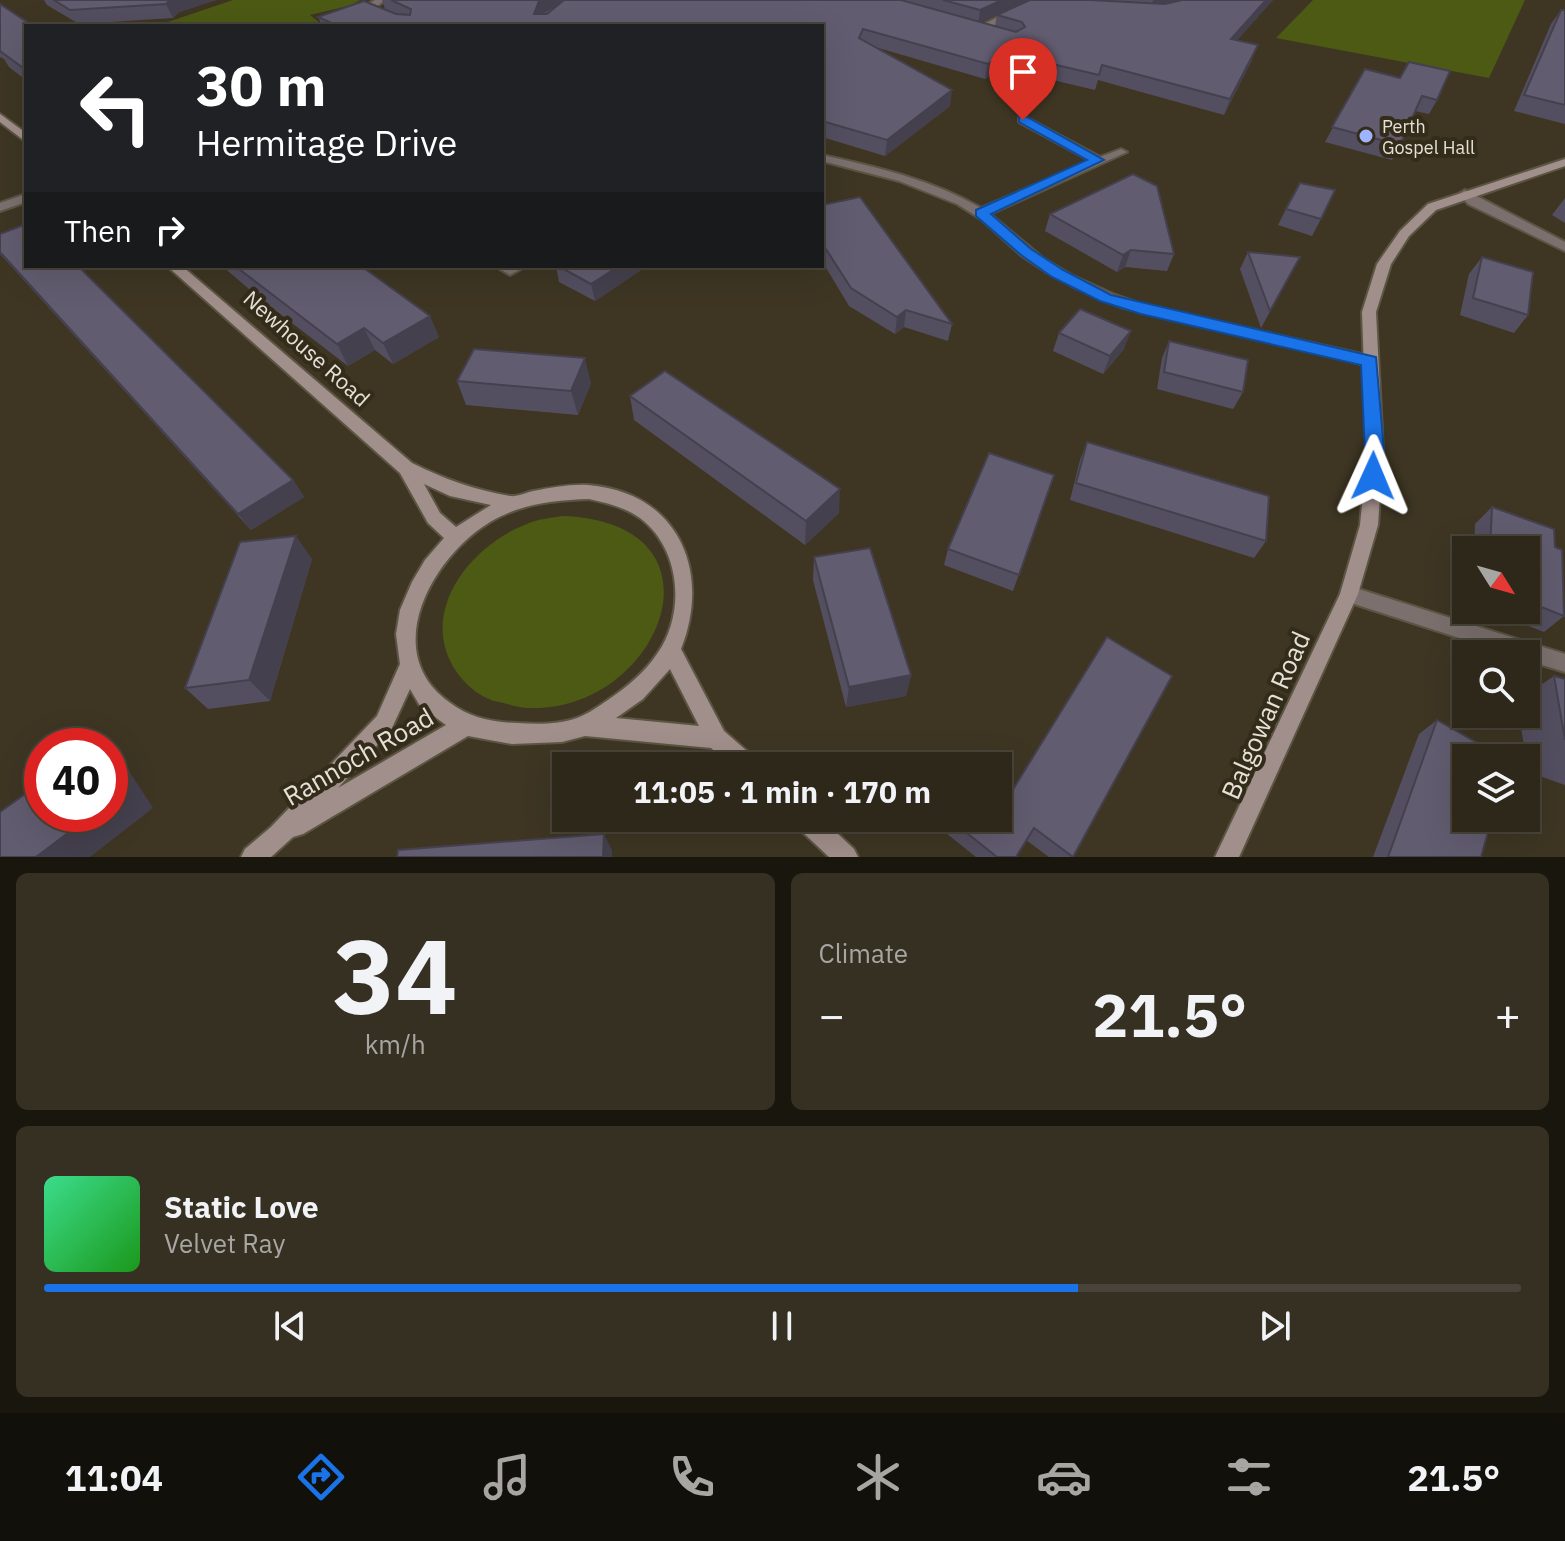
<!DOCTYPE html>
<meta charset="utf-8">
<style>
:root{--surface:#2e281a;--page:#363023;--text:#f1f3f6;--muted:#a7a6a2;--line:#494439;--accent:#1a73e8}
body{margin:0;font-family:"IBM Plex Sans",sans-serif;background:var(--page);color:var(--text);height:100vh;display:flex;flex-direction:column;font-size:30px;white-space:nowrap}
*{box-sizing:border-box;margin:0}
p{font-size:26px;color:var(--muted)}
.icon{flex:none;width:44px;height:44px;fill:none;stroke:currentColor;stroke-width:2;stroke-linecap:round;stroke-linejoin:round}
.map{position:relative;height:857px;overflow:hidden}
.sheet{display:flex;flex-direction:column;gap:16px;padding:16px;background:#19160e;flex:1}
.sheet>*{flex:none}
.banner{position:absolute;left:24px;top:24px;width:800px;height:244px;border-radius:0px;box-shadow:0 8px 32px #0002,0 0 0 2px var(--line);background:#202124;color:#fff;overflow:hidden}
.needle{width:52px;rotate:127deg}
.buttons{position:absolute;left:1452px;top:536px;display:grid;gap:16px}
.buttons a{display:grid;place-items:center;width:88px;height:88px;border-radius:0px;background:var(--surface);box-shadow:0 8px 32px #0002,0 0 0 2px var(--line);font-size:40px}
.speed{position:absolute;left:24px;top:728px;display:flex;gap:16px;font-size:40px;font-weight:700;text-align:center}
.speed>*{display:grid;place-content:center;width:104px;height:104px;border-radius:50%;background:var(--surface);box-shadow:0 8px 32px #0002,0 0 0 2px var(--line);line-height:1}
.speed .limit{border:12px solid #d22;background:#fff;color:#111}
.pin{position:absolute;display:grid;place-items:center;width:68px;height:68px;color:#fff;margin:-82px -34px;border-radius:50% 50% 50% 0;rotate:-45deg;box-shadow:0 0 8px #0007}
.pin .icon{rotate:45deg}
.me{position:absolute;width:88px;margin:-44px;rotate:1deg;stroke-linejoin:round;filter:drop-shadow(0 0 6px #0008)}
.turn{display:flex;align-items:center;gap:28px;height:168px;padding:0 40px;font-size:36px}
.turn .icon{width:104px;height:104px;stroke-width:2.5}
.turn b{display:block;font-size:56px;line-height:68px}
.then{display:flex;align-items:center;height:76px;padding:0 40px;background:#0003;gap:16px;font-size:30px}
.big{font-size:60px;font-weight:700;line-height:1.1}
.sheet .widget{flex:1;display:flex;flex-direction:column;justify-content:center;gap:12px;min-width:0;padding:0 28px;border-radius:12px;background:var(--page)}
.sheet .dial{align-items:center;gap:0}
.dial b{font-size:104px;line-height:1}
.song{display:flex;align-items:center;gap:24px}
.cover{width:96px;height:96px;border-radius:12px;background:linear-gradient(135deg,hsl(150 70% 55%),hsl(120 70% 35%))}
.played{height:8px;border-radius:4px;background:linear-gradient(90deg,var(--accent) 70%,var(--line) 70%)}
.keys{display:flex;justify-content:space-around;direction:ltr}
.heat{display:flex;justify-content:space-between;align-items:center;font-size:44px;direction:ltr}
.sheet .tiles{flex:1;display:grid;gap:16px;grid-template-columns:1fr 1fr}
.widget:last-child{grid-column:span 2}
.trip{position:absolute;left:552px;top:752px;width:460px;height:80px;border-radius:0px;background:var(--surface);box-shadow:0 8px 32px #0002,0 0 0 2px var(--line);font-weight:700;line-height:80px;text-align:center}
.tab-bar{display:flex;height:128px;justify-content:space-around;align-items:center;background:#12100a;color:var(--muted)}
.tab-bar .icon{width:56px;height:56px}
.tab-bar .active{color:var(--accent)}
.tab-bar b{font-size:36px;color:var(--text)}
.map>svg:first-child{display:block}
</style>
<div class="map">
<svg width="1565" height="857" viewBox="0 0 1565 857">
<rect width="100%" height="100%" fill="#3e3623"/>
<g fill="#4c5a14">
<polygon points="233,0 360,0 352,5 310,15 320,23 310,26 156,26"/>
<polygon points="1313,0 1525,0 1489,78 1276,38"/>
<path d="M 562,516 C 737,522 660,713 529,708 C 519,708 509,704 499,702 C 482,699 465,685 456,671 C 417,613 470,545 527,524 C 537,519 551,518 562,516 Z"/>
</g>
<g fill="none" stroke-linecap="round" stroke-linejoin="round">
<defs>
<g id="street">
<polygon points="375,0 385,0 375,8 414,26 402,26 365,10 365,6"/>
<polygon points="1014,9 1021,11 982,32 965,27 969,24 978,27"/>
<path d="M 1019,118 L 1027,118 L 1100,157 L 1121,149 L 1127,152 L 990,214 L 1044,259 L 1071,275 L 1115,295 L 1144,305 L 1370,356 L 1375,357 L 1377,361 L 1375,365 L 1370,366 L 1121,307 L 1076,288 L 1048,273 L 1021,255 L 981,219 L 957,204 L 899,181 L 822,161 L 822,155 C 877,167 932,180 981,208 L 1091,161 L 1019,122 Z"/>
<polygon points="1465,190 1565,242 1565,251 1468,204 1459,194"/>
<polygon points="26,194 26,202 0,211 0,203"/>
<polygon points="495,266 526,266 510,275"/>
<polygon points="1349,586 1565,654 1565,672 1526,660 1526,654 1509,654 1342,600 1340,594 1342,588"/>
</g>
<g id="secondary">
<polygon points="0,114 26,133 26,142 0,122"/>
<polygon points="1565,159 1565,166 1436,210 1409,236 1391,264 1376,312 1383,452 1378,525 1358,594 1239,857 1215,857 1340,594 1360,525 1367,452 1362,312 1377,264 1400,231 1428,204"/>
<path d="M 167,266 L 182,266 L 412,463 C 444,479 475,490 510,496 C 517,497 525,493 533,491 C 550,488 570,484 588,485 C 678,492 712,571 681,649 L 724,731 L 755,758 L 758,766 L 731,766 L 711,748 L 585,736 L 562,742 L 512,744 L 468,736 L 303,834 L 293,837 L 271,857 L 241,857 L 245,849 L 271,827 L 377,716 L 400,664 L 396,634 L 400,610 L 412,582 L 425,560 L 444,538 L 428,523 L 400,473 ZM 424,484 L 450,496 L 491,505 L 456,527 L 440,513 ZM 589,499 C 607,503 624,507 640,518 C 681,549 686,613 657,654 C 644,673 627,687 608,700 C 599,706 588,714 577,718 C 558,725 536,724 517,723 C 491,722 470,718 449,702 C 379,652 432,557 490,522 C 520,504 554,500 589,499 ZM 670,669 L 699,726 L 616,718 L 643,699 ZM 410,689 L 420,706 L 446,725 L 338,788 L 391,730 Z"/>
<polygon points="793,818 821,818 854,849 858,857 829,857 796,826"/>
</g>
</defs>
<use href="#street" stroke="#5c5543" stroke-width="4"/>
<use href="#secondary" stroke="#5c5543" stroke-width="4"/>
<use href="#street" fill="#7b706d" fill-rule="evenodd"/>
<use href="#secondary" fill="#a18f8b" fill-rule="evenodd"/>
</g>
<g fill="#544f60">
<polygon points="44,0 216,0 179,12 173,18 79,24 47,5"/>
<polygon points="382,0 1030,0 981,22 995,26 997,15 1098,0 1177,0 1162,4 1273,0 1237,40 1252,60 1224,115 1098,80 1095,90 1011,70 995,72 985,79 875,47 950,106 885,156 822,137 822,26 322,26 318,17 385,9"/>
<polygon points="0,4 26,26 26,80 9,67 4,59 0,57"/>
<polygon points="1561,10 1565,10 1565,124 1514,111 1551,24"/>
<polygon points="1365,69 1437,100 1429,114 1415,111 1400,145 1392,160 1325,142"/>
<polygon points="1565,198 1565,223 1552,215"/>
<polygon points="822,205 952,324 948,341 904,327 895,334 849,306 822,261"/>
<polygon points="1286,209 1321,219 1312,236 1278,225"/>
<polygon points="1050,214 1174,254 1167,271 1125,267 1117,272 1045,231"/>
<polygon points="0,234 293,480 304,497 251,530 0,254"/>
<polygon points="1248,252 1300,257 1261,328 1240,269"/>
<polygon points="1482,257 1528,315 1514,333 1460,315 1469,274"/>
<polygon points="222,266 361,266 439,337 393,364 375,350 348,366 262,300"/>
<polygon points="556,266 647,266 595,301 559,282"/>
<polygon points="1059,333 1124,349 1103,374 1053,351"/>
<polygon points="1169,341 1243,392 1233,409 1157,389 1162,358"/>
<polygon points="457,381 591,383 578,415 466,405"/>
<polygon points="630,396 839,513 805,545 634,420"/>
<polygon points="1087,442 1266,541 1254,558 1070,500 1080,460"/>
<polygon points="1054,475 1013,591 944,565 948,549"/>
<polygon points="1492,507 1555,547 1564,616 1544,632 1488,610 1526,610 1526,550 1474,550 1475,524"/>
<polygon points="814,557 911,675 906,696 846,707 813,580"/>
<polygon points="312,559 270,701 208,709 185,688"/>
<polygon points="1554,676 1565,679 1565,785 1528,772 1519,714 1526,714 1526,695"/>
<polygon points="1437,720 1481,857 1373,857 1419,734"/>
<polygon points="998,781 1073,857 1049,857 1026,840 1016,857 976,857 941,829 945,818 998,818"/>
</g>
<g fill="#45404e">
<polygon points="170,0 216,0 179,12 173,18 166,4"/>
<polygon points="541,0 566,0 541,15 534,14 539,1"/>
<polygon points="1002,0 1030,0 978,24 980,10"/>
<polygon points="1153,0 1177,0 1151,7"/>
<polygon points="1266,0 1273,0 1225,54 1231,39"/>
<polygon points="1258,45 1252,60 1224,115 1230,99"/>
<polygon points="1014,55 1011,70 995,72 985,79 988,64 998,57"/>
<polygon points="952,90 950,106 885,156 887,140"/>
<polygon points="1131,250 1125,267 1117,272 1123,255"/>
<polygon points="619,266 647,266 595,301 591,284"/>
<polygon points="906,310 904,327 895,334 897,317"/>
<polygon points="430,316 439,337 393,364 383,343"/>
<polygon points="364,328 375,350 348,366 337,344"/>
<polygon points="1131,331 1124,349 1103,374 1110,356"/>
<polygon points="585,358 591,383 578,415 571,391"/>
<polygon points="293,480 304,497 251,530 238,514"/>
<polygon points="840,489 839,513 805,545 806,521"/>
<polygon points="296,536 312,559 270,701 249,680"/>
<polygon points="911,675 906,696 846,707 849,687"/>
<polygon points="110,753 124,763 153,808 90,857 36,857 93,814 110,814"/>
<polygon points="604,834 612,850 612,857 603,857"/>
</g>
<g fill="#625c70" stroke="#45404e" stroke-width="2">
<polygon points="54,0 170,0 166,4 70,10"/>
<polygon points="391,0 541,0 539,1 534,14 547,14 564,0 901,0 1016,32 1025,27 1022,22 997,15 1030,0 1090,0 1165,4 1182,0 1266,0 1231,39 1258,45 1230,99 1102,65 1099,75 1014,55 998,57 988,64 863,29 859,38 952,90 887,140 822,121 822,26 338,26 318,17 364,1 396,14 410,15 411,9"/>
<polygon points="943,0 1002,0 980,10"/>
<polygon points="0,4 33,26 26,26 26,70 0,51"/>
<polygon points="1561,10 1565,10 1565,105 1524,95"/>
<polygon points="1409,62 1450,71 1437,100 1422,96 1400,145 1332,127 1365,69 1400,78"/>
<polygon points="1133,174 1157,186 1174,254 1131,250 1123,255 1050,214"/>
<polygon points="1300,183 1335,190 1321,219 1286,209"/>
<polygon points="860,197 952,324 906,310 897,317 851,288 822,243 822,205"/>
<polygon points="26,224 26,266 78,266 293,480 238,514 0,252 0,234"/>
<polygon points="1248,252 1300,257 1270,311"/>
<polygon points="1482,257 1533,272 1528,315 1473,298"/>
<polygon points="235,266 361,266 430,316 383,343 364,328 337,344"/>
<polygon points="558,266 619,266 591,284"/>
<polygon points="1080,309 1131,331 1110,356 1059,333"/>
<polygon points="1169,341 1248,360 1243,392 1164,372"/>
<polygon points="474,349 585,358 571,391 457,381"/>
<polygon points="665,371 840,489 806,521 630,396"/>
<polygon points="1087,442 1269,496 1266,541 1076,483"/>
<polygon points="989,453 1054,475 1019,575 948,549"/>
<polygon points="1492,507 1554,529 1555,547 1562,550 1564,616 1526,601 1526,550 1490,550"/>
<polygon points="296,536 249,680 185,688 240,542"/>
<polygon points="870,548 911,675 849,687 814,557"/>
<polygon points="1107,637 1172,676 1073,857 1034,828 1016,857 997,857 948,818 998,818 998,781 1012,791"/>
<polygon points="1554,676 1565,679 1565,740"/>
<polygon points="1437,720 1504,758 1466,758 1466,818 1492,818 1481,857 1388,857"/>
<polygon points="110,765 126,790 110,802"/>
<polygon points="42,782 42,814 93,814 36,857 0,857 0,812"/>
<polygon points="604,834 603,857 397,857 398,850"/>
</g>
<polygon fill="#1a73e8" stroke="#114b97" stroke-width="2" points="1019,117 1027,117 1104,160 991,214 1031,249 1063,270 1111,295 1376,357 1384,452 1380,481 1366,481 1363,476 1365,452 1361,365 1141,314 1100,301 1052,277 1021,255 976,216 976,210 1087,160 1019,122"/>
<circle fill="#9eb4fd" stroke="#342c1a" stroke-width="3" cx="1366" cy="136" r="8"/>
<g text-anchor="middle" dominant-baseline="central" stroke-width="8" stroke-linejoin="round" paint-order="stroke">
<g font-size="18" fill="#e6e1d6" stroke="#342c1a" text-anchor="start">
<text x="1382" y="126">Perth<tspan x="1382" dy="21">Gospel Hall</tspan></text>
</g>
<g font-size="22" fill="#e6e1d6" stroke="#342c1a">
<text transform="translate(307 348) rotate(42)">Newhouse Road</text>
</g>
<g font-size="26" fill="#e6e1d6" stroke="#342c1a">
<text transform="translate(1265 715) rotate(-66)">Balgowan Road</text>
<text transform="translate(358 756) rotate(-30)">Rannoch Road</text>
</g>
</g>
</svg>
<div class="buttons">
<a><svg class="needle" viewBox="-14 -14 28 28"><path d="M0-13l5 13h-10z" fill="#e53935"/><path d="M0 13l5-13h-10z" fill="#a7a6a2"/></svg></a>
<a><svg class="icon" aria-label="search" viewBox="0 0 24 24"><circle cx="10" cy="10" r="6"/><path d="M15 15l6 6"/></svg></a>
<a><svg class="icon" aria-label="layers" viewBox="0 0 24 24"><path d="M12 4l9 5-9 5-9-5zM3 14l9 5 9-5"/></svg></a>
</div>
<div class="speed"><div class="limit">40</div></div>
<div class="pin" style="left:1023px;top:120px;background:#d93025"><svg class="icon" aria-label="arrive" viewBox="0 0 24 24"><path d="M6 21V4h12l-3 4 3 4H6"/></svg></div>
<svg class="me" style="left:1373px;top:476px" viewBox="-20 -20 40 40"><path d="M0-17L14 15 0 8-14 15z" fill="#1a73e8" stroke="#fff" stroke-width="4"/></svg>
<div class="trip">11:05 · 1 min · 170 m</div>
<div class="banner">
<div class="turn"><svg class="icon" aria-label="left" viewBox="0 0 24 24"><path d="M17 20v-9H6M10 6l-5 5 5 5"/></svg><div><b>30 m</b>Hermitage Drive</div></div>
<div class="then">Then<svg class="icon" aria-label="right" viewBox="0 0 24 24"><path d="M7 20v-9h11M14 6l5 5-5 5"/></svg></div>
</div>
</div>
<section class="sheet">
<div class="tiles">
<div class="widget dial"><b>34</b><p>km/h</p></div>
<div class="widget"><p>Climate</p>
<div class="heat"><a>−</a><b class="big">21.5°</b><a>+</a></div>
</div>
<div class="widget">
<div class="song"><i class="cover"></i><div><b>Static Love</b><p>Velvet Ray</p></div></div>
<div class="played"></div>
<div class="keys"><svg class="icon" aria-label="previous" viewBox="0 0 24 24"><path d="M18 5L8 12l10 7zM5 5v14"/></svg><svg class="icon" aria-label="pause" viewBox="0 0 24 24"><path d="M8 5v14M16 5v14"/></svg><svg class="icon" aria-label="next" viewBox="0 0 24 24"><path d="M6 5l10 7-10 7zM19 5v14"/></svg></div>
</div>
</div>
</section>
<nav class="tab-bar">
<b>11:04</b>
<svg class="icon active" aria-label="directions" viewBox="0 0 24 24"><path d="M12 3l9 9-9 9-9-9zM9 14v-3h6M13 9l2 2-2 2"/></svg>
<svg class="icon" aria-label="music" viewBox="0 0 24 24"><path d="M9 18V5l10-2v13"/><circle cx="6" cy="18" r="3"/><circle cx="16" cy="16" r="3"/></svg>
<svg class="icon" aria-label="phone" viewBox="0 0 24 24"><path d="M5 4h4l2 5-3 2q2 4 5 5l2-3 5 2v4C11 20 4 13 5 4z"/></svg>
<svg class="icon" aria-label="climate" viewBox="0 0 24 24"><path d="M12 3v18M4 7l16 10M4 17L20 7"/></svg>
<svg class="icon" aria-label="car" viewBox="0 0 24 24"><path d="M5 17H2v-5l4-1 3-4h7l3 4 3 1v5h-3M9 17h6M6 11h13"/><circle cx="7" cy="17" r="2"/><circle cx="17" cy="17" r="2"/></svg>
<svg class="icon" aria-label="filters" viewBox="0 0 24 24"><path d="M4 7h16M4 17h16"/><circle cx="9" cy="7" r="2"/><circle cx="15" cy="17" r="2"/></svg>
<b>21.5°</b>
</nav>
